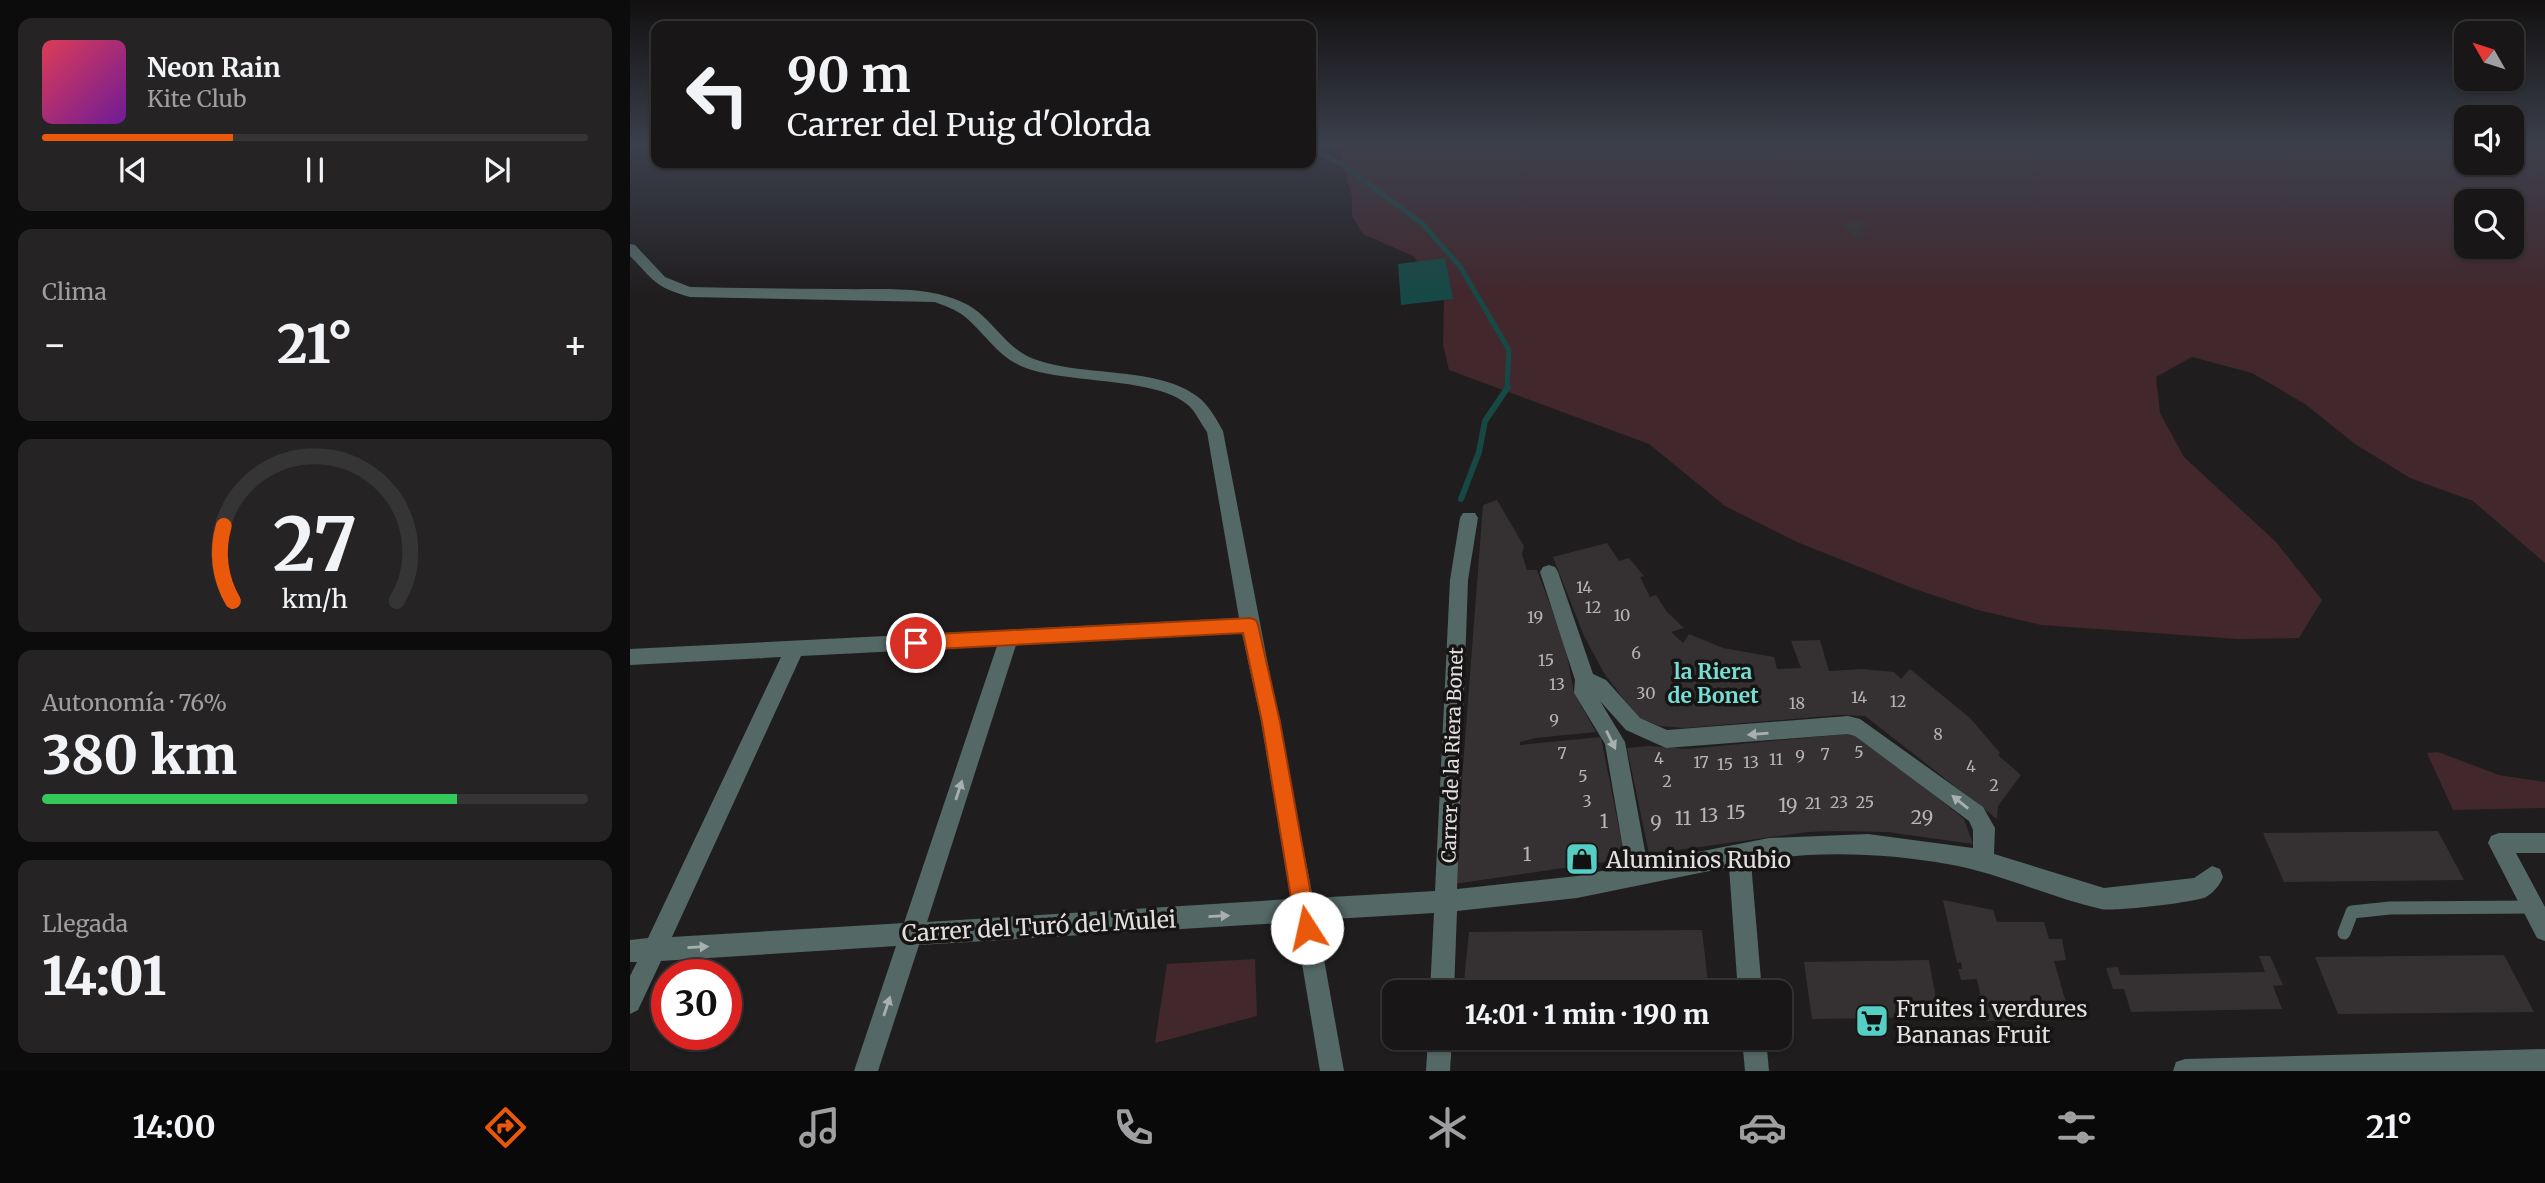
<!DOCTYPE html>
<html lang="es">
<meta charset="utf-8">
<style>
:root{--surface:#181616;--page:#252323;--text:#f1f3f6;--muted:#9f9fa1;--line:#363535;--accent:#ea580c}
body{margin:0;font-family:Merriweather,serif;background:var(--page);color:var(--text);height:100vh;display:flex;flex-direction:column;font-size:26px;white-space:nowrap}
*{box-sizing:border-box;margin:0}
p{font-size:23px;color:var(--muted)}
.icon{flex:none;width:38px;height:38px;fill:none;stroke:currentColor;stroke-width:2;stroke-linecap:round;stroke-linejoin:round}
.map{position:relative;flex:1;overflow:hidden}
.sheet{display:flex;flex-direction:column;gap:18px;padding:18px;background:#0d0c0c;width:630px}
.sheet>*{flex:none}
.hud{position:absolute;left:21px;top:21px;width:665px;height:147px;border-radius:14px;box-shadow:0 2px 5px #0004,0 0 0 2px var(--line);background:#181616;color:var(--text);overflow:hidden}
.needle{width:46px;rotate:309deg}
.controls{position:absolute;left:1824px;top:21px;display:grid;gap:14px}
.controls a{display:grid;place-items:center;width:70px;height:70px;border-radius:14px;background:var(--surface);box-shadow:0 2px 5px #0004,0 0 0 2px var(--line);font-size:35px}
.speed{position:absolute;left:21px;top:959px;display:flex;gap:14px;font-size:35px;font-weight:700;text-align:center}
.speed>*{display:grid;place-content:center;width:91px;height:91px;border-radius:50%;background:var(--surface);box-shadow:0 2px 5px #0004,0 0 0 2px var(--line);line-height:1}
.speed .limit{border:10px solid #d22;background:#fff;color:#111}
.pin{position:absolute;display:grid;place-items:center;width:60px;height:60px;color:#fff;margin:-30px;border:4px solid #fff;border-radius:50%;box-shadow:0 2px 7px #0007}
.me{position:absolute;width:77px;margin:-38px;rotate:350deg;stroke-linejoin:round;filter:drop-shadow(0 0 5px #0008)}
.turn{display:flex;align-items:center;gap:24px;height:147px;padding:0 21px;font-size:32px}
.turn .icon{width:91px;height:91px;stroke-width:2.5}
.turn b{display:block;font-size:49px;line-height:60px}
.big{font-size:52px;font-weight:800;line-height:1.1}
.sheet .tile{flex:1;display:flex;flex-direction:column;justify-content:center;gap:10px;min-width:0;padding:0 24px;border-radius:14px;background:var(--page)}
.sheet .dial{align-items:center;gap:0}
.dial svg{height:182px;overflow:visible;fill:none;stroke:var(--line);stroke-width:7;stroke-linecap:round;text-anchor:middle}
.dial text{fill:var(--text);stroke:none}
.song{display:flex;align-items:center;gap:21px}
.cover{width:84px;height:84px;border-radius:10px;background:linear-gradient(135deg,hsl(350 70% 55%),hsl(280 70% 35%))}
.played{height:7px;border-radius:4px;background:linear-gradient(90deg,var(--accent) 35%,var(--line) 35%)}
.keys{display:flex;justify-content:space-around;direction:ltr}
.heat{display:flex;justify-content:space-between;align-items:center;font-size:38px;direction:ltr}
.charge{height:10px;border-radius:5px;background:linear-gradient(90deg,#34c759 76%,var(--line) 0)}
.trip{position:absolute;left:752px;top:980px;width:410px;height:70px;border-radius:14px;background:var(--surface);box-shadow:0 2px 5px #0004,0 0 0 2px var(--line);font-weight:800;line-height:70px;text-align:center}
.dock{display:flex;height:112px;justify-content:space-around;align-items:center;background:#0a0909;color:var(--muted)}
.dock .icon{width:49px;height:49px}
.dock .on{color:var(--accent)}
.dock b{font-size:32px;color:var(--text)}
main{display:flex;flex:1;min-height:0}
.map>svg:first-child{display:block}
</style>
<main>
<section class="sheet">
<div class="tile">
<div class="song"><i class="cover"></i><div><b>Neon Rain</b><p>Kite Club</p></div></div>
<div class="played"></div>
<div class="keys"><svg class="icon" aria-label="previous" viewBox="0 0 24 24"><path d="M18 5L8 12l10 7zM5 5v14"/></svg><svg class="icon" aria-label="pause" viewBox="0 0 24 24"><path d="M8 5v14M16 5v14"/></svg><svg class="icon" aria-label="next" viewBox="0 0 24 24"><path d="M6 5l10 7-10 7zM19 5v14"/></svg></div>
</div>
<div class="tile"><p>Clima</p>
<div class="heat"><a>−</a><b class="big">21°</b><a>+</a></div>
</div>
<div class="tile dial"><svg viewBox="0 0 100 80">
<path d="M14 69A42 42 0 1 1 86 69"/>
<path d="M14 69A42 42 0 0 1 10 36" stroke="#ea580c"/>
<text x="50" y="56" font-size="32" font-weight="700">27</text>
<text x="50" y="72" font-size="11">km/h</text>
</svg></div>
<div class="tile"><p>Autonomía · 76%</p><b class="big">380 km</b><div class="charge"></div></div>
<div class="tile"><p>Llegada</p><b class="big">14:01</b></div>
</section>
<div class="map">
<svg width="1915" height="1071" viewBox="0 0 1915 1071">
<rect width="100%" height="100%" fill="#201d1e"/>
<g fill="#42272d" fill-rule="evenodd">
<path d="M 708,146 L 1836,146 L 1836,163 L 1881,163 L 1881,146 L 1915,146 L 1915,563 L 1843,501 L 1780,478 L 1725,444 L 1675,404 L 1622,373 L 1562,357 L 1526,377 L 1530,413 L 1554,457 L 1646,542 L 1692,600 L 1669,638 L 1608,639 L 1411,625 L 1348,610 L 1282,588 L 1167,542 L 1095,506 L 1019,444 L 819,370 L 813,345 L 814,295 L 783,256 L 733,234 L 722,216 L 722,197 ZM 1836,201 L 1881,201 L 1881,247 L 1836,247 Z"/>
<polygon points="1808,752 1869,775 1915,782 1915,808 1823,810 1797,753"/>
<polygon points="625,959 627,1016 525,1043 537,964"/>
</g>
<polygon fill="#164945" points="815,258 823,299 771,305 768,264"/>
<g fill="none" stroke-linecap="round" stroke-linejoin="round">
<polyline stroke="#164945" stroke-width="5" points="681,148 710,163 793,224 831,268 879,350 877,388"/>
<polyline stroke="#164945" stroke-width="6" points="831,499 849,452 855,421 878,387"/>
</g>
<g fill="#353132">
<polygon points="1226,220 1237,223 1236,228 1229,230 1236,236 1227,239 1212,225"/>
<polygon points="867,500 894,546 892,554 897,570 907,570 935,645 944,693 966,732 905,738 890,742 890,745 971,737 995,859 824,884 853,505"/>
<polygon points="977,543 989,561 999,558 1014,576 1010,577 1020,597 1026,595 1037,612 1054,628 1041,632 1053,643 1059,634 1093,648 1144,657 1147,669 1171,668 1161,641 1190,640 1199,671 1233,669 1264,672 1271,679 1280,669 1340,718 1370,753 1368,755 1391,775 1368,806 1367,819 1235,716 1210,715 1055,728 1030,726 1007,717 974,673 954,636 923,557"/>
<polygon points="1227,733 1334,819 1343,844 1257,832 1204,831 1178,832 1019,854 997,748 1019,746 1057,749"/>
<polygon points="1808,831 1834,880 1654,882 1633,833"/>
<polygon points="1313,900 1363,910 1367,922 1414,922 1419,939 1432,939 1436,960 1424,961 1441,1020 1356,1021 1347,979 1331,980 1328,969 1332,969 1331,962 1327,963"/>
<polygon points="1072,930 1079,992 833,992 839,932"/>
<polygon points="1874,955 1904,1012 1708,1014 1685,957"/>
<polygon points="1629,956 1640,956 1653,985 1643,986 1652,1009 1501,1012 1494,989 1483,989 1476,968 1488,967 1490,975 1635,972"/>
<polygon points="1299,960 1309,1017 1182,1019 1174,962"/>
</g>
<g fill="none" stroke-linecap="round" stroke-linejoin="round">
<polyline stroke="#546866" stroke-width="13" points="1714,933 1722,912 1760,908 1903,907"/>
<g fill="#546866" fill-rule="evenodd">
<path d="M 0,244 L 5,245 L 35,277 L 60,287 C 110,288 159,289 209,289 C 250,290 297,285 334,303 C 362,316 374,348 404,359 C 451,377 529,366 568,397 C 578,404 587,420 593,431 L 683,898 L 805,891 L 820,580 L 830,518 L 833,513 L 845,513 L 848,518 L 838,580 L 827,889 L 947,876 L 996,866 L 975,744 L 944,693 L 945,680 L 910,572 L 913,567 L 919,565 L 925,567 L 928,572 L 963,674 L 976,680 L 1010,718 L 1037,730 L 1218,716 L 1230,719 L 1353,807 L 1365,828 L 1364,854 L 1474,888 L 1564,878 L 1582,866 L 1590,869 L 1593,877 C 1590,885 1584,892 1576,897 C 1568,902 1481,912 1471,909 C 1419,897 1370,873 1317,864 C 1256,853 1182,850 1121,862 L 1132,992 L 1108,992 L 1099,867 L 947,898 L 827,911 L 824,992 L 800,992 L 804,913 L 687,920 L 714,1071 L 690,1071 L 665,922 L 289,945 L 248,1071 L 224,1071 L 266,946 L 31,961 L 8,1010 L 0,1014 L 0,976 L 7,962 L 0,962 L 0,940 L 18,938 L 151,657 L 0,665 L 0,649 L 609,618 L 577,432 C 571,424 566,412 558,405 C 527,377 439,384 396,368 C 368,358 356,334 334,316 C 325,309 315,306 305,302 L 60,297 C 24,287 24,280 0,256 ZM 612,633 L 631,721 L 661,899 L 297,922 L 386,645 ZM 367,646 L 274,923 L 42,937 L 171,656 ZM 970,701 L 996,730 L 1036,748 L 1218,734 L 1225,736 L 1339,821 L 1343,830 L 1343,848 L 1238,834 L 1139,838 L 1017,862 L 995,742 Z"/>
<polygon points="1869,833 1915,833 1915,853 1886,853 1915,907 1915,941 1907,938 1858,843 1861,836"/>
<polygon points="798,1038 822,1038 820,1071 796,1071"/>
<polygon points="1112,1038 1136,1038 1139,1071 1115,1071"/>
<polygon points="1915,1049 1915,1071 1543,1071 1546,1062 1555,1059"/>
</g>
</g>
<defs><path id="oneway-solid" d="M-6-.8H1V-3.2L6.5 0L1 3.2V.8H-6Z" transform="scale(1.75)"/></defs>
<g fill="#a9afaf">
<use href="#oneway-solid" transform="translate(1128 734) rotate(175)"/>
<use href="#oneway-solid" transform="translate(981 740) rotate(64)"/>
<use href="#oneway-solid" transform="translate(329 790) rotate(-72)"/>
<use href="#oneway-solid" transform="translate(1330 802) rotate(-141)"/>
<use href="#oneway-solid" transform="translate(589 916) rotate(-3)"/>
<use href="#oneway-solid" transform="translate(68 947) rotate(-3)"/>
<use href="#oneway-solid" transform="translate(257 1006) rotate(-72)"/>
</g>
<linearGradient id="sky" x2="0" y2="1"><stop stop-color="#121010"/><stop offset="0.49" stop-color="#3c404c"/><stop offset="1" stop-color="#3c404c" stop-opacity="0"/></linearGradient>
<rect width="1915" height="296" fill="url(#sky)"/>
<polygon fill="#ea580c" stroke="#983908" stroke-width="2" points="620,618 626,620 628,625 650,722 687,928 684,936 677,939 669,936 666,928 632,722 613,633 286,650 280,648 277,643 280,637 286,635"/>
<defs>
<symbol id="shop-square" viewBox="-11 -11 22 22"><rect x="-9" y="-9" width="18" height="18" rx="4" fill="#55cec4" stroke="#171414"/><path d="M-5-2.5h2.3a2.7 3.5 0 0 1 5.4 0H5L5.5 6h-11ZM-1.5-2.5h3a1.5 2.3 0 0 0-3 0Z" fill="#111"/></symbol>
<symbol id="supermarket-square" viewBox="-11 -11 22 22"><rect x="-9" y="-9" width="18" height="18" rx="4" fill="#55cec4" stroke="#171414"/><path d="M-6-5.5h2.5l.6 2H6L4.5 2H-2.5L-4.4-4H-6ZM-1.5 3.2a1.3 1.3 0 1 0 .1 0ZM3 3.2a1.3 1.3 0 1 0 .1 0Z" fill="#111"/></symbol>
</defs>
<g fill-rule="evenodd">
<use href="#shop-square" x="933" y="840" width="38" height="38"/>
<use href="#supermarket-square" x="1223" y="1002" width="38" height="38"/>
</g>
<g text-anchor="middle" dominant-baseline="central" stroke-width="7" stroke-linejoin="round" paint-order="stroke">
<g font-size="16" fill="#b6b4b4">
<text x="954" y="587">14</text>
<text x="963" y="607">12</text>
<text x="992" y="615">10</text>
<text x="905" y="617">19</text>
<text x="1006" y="653">6</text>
<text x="916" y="660">15</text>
<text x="927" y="684">13</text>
<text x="1016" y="693">30</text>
<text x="1229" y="697">14</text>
<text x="1268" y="701">12</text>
<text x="1167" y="703">18</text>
<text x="924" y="720">9</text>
<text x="1308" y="734">8</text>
<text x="1229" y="752">5</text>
<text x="932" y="753">7</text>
<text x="1195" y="754">7</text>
<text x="1170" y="756">9</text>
<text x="1029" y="758">4</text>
<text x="1146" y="759">11</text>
<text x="1071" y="762">17</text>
<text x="1121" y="762">13</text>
<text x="1095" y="764">15</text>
<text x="1341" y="766">4</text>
<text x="953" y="776">5</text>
<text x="1037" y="781">2</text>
<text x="1364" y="785">2</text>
<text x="957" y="801">3</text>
<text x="1209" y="802">23</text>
<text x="1235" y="802">25</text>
<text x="1183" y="803">21</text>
</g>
<g font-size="19" fill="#e1dfdf" stroke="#171414">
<text transform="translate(822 755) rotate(-88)">Carrer de la Riera Bonet</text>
</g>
<g font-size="19" fill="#b6b4b4">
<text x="1158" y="805">19</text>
<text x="1106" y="812">15</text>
<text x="1079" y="815">13</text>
<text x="1292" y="817">29</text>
<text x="1053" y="818">11</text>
<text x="974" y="821">1</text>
<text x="1026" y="822">9</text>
<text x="897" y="854">1</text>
</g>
<g font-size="21" font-weight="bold" fill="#75dfd6" stroke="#171414">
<text x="1083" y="671">la Riera<tspan x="1083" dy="24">de Bonet</tspan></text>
</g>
<g font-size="23" fill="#e1dfdf" stroke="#171414" text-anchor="start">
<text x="976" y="859">Aluminios Rubio</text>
<text x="1266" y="1008">Fruites i verdures<tspan x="1266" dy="26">Bananas Fruit</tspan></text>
</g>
<g font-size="23" fill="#e1dfdf" stroke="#171414">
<text transform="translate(409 926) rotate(-3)">Carrer del Turó del Mulei</text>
</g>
</g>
</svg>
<div class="controls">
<a><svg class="needle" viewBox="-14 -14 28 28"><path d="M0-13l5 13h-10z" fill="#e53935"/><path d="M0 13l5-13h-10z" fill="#9f9fa1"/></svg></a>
<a><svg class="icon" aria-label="sound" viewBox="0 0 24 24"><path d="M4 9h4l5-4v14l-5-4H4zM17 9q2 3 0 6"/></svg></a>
<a><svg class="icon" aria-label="search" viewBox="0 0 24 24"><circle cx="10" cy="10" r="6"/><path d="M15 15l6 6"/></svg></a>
</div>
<div class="speed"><div class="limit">30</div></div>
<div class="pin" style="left:286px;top:643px;background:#d93025"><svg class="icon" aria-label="arrive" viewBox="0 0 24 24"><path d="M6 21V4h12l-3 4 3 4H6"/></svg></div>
<svg class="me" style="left:677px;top:928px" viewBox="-20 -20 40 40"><circle r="19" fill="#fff"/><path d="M0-13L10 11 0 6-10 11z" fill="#ea580c"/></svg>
<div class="trip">14:01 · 1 min · 190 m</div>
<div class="hud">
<div class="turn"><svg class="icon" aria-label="left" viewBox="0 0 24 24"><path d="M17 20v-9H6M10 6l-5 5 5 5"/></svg><div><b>90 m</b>Carrer del Puig d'Olorda</div></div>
</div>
</div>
</main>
<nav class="dock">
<b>14:00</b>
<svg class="icon on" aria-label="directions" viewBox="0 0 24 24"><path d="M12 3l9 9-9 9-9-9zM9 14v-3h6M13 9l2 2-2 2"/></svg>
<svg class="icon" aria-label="music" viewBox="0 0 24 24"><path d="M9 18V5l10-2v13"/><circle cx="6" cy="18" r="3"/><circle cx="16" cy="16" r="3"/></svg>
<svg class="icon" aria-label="phone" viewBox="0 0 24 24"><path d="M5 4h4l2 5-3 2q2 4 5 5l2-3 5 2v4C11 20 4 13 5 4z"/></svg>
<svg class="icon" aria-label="climate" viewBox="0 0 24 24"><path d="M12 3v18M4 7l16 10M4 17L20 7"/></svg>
<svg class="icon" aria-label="car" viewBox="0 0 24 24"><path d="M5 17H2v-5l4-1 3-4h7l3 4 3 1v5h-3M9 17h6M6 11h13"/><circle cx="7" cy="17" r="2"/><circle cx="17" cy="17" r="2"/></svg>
<svg class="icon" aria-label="filters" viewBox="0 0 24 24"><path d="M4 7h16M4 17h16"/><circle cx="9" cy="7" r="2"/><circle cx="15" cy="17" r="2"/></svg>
<b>21°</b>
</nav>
